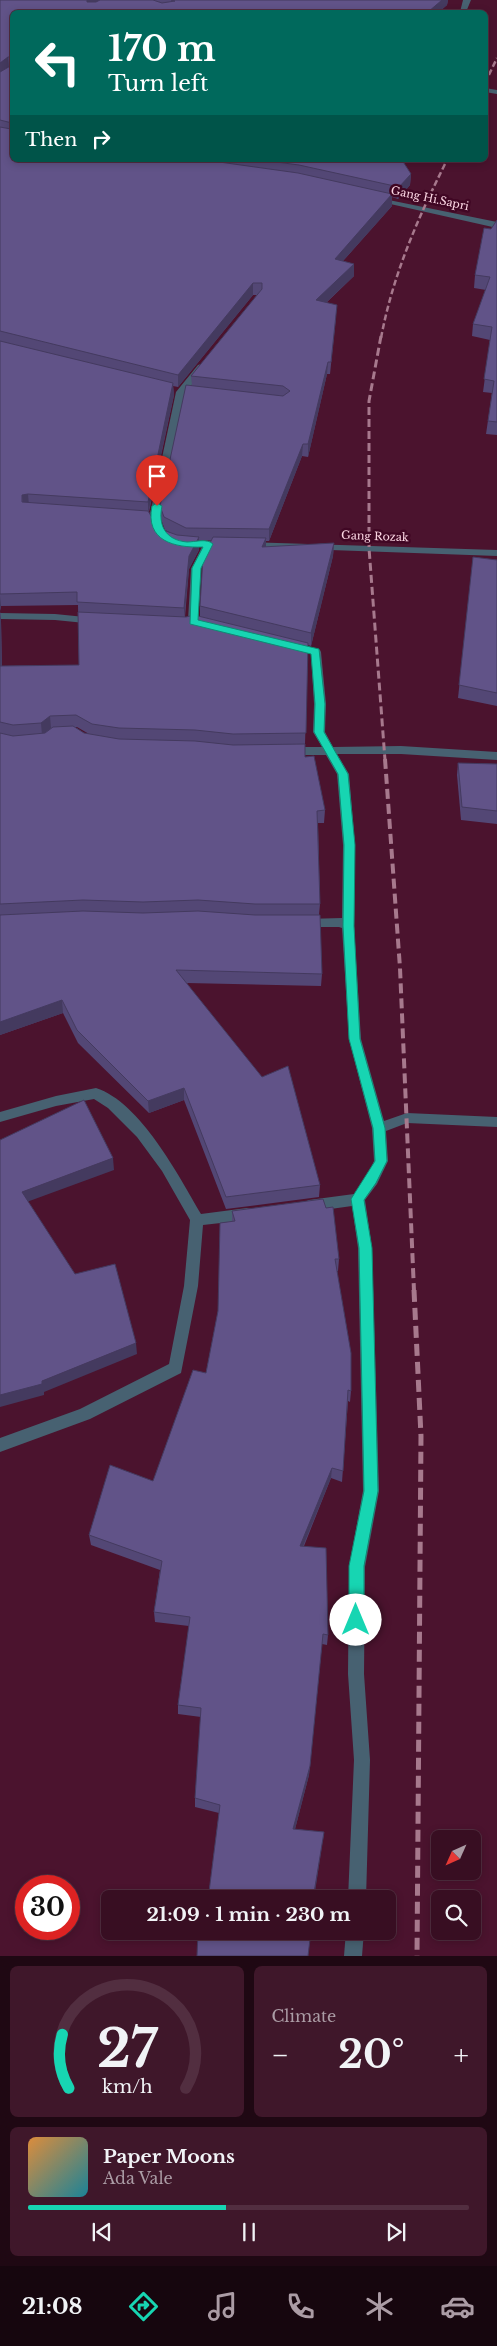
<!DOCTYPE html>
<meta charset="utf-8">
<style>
:root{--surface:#380e22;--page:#3f172a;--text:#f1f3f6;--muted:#ab9ca5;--line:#522e40;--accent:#17d5b2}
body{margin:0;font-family:"Libre Baskerville",serif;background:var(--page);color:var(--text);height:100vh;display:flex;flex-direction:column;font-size:19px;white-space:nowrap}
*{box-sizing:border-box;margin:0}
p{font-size:16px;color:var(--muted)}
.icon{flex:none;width:28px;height:28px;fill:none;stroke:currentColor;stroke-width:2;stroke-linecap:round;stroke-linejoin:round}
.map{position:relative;height:1956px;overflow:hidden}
.drawer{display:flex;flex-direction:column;gap:10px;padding:10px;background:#1f0813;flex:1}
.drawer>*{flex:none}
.hud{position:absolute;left:10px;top:10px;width:478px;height:152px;border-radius:8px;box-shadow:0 2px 8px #0003,0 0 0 1px var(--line);background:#00695c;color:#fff;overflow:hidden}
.needle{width:32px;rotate:225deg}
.fabs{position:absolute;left:431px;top:1830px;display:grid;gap:10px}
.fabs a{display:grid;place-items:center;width:50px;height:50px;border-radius:8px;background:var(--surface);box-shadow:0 2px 8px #0003,0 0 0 1px var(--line);font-size:25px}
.speed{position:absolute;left:15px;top:1875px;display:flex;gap:10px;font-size:25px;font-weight:700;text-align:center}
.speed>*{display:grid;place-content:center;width:65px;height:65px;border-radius:50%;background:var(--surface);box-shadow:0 2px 8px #0003,0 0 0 1px var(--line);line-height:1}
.speed .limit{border:8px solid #d22;background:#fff;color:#111}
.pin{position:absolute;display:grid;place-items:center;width:42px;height:42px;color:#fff;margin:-51px -21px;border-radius:50% 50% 50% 0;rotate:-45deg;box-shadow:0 0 5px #0007}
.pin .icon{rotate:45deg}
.me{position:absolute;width:55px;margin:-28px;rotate:0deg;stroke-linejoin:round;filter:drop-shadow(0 0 4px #0008)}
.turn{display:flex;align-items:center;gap:18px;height:105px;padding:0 15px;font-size:22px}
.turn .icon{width:65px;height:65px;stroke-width:2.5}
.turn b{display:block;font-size:35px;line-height:42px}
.then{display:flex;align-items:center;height:48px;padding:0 15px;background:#0003;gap:10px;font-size:19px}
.big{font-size:38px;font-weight:800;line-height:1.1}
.drawer .card{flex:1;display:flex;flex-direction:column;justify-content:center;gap:8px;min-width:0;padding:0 18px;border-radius:8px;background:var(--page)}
.drawer .dial{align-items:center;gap:0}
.dial svg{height:130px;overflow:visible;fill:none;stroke:var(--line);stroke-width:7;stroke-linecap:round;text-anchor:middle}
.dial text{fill:var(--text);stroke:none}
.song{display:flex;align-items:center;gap:15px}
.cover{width:60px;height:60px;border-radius:8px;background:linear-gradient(135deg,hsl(30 70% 55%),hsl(190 70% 35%))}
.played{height:5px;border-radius:2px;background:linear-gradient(90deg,var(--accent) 45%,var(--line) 45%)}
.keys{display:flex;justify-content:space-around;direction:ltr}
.heat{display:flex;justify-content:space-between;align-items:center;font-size:28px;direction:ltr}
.drawer .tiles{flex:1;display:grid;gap:10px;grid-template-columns:1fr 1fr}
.card:last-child{grid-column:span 2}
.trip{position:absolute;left:101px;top:1890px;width:295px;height:50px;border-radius:8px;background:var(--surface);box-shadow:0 2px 8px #0003,0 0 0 1px var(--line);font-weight:800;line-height:50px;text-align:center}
.tab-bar{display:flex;height:80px;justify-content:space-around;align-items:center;background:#16060e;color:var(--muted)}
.tab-bar .icon{width:35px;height:35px}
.tab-bar .on{color:var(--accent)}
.tab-bar b{font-size:22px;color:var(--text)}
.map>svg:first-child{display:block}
</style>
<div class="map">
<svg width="497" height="1956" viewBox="0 0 497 1956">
<rect width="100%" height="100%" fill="#4b132e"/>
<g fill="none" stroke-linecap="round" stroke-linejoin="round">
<g fill="#476171" fill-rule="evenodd">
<polygon points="463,0 471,0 466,12 460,12"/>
<polygon points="485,88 497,90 497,94 485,92"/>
<polygon points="374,197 497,222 497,228 377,201 373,199"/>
<path d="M 201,364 L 206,367 L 186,392 L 159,519 L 163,531 C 169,535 175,538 182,539 C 194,542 223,538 230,544 L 225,547 L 212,547 L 201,569 L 198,622 L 185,628 L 180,625 L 188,620 L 191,569 L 202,547 C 189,547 165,546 155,534 C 152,531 151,524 149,519 L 176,392 L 198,365 Z"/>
<polygon points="250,542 497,550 497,556 246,547 245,545"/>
<polygon points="0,613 55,614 95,618 100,621 95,624 55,620 0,619"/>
<polygon points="293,643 320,650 321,652 326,704 325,732 333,747 401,746 497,752 497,760 401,754 337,754 349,774 355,845 354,926 361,1039 384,1121 407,1113 497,1117 497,1127 407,1123 386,1131 388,1161 377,1184 365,1200 372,1248 379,1491 365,1567 364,1674 370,1760 366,1899 348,1899 354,1760 348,1674 349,1567 363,1491 358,1248 352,1206 309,1212 304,1210 302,1206 304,1202 309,1200 354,1194 367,1176 374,1161 372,1128 349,1039 342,928 339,927 305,927 299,923 305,919 342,918 343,845 337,774 326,755 290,755 284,751 290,747 322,747 313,732 314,704 311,654 289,648 288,646 289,644"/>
<path d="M 96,1088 C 140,1102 179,1176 201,1214 L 247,1208 L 252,1210 L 254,1214 L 252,1218 L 247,1220 L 203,1225 L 198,1286 L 181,1373 L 90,1419 L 0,1452 L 0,1438 L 80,1409 L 169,1364 L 184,1286 L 190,1220 L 162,1171 L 137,1137 L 108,1108 L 94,1099 L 56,1106 L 0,1122 L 0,1112 L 56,1096 Z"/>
<polygon points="346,1931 364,1931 362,1956 344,1956"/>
</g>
<g stroke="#a7798d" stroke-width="2.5" stroke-dasharray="6 3" stroke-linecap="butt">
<polyline points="485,83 497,58"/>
<path d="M 381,338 C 393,274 418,218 447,160"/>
</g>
<polyline stroke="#a7798d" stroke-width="3" stroke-dasharray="8 4" stroke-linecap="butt" points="381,336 369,401 369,548 385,760"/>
<polyline stroke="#a7798d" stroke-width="4" stroke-dasharray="10 5" stroke-linecap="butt" points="385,759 400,968 414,1291"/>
<polyline stroke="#a7798d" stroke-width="5" stroke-dasharray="12 6" stroke-linecap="butt" points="414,1290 421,1436 417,1956"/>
</g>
<g fill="#534775" fill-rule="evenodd">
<path d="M 0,0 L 448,0 L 447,5 L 439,12 L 12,12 L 12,160 L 402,160 L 411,174 L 410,185 L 398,199 L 392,197 L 392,206 L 343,261 L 354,264 L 354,276 L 326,303 L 336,317 L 330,374 L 327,374 L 308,457 L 302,456 L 269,541 L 266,541 L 266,547 L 334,543 L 333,556 L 311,646 L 308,645 L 305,744 L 305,757 L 325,810 L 324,823 L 318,823 L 320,904 L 319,915 L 322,974 L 321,986 L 187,983 L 320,1185 L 319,1197 L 226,1209 L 184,1100 L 149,1113 L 78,1043 L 63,1013 L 0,1035 ZM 253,295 L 257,295 L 191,376 L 192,385 L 160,506 L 161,519 L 165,530 L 173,534 L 163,530 L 156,524 L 149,512 L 174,395 L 173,386 L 178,387 ZM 199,540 L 211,540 L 200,606 L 200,617 L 185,617 L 189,569 L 199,550 ZM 78,605 L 79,665 L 2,666 L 1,621 L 0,611 L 1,606 ZM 75,727 L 77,727 L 89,734 L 84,733 Z"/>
<polygon points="497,220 497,435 486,434 492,393 483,392 490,340 472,336 473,324 486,290 474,288 475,275 491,229"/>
<polygon points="473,557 497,560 497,706 458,698"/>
<polygon points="458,763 497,764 497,824 461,820 457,775"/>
<polygon points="232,1211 339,1259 338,1271 337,1271 351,1391 350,1402 348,1401 342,1482 331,1478 304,1546 328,1635 327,1645 322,1644 309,1775 295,1829 324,1832 323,1840 209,1892 219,1813 195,1807 195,1798 201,1717 178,1714 178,1705 189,1626 155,1622 154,1612 160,1570 91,1545 89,1535 153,1481 206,1373 218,1311 232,1222"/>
</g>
<g fill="#443a5f">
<polygon points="87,0 101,0 88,11"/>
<polygon points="442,0 448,0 447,5 439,12 428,12"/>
<polygon points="8,57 9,68 0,75 0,63"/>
<polygon points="411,174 410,185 398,199 399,187"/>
<polygon points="392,194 392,206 334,271 335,259"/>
<polygon points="354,264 354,276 316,312 316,300"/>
<polygon points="253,283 253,295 178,387 178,375"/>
<polygon points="328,362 327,374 308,457 308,444"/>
<polygon points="173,383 174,395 148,514 148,502"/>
<polygon points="303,444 302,456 269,541 269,529"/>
<polygon points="28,494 29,506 24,514 22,495"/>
<polygon points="199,537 199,550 189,569 184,620 184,608 189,556"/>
<polygon points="266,538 266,551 262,547"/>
<polygon points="334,543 333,556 311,646 311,633"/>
<polygon points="0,596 1,606 0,611 1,621 2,679 0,666"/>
<polygon points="50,716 51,728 42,735 41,723"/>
<polygon points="62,1000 63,1013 0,1035 0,1022"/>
<polygon points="184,1088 184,1100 149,1113 148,1101"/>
<polygon points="113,1158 114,1170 24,1203 22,1192"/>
<polygon points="136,1343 137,1354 44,1392 44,1395 0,1407 0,1395 42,1381"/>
<polygon points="332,1468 331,1478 299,1556 300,1546"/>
<polygon points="322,1644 309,1775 293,1837 293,1829"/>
<polygon points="324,1832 314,1899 313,1899"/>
</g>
<g fill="#615388" stroke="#443a5f">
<polygon points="0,0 87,0 87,2 96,2 100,0 153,0 162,3 175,1 171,0 442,0 428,12 12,12 12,123 0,120 0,72 12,65 12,57 8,57 0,63"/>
<polygon points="12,124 12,160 205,160 298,173 392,194 335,259 354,264 316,300 337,305 331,362 328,362 308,444 303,444 269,529 186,528 164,517 160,506 186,385 283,396 290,391 283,386 191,376 262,289 262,283 253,283 178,375 0,331 0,127 11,129"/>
<polygon points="261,160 402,160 411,174 399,187 299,165"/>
<polygon points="497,220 497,422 488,421 494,381 484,379 492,327 473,324 490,277 475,275 484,228 491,229"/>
<polygon points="0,341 173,383 148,502 28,494 22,495 22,502 148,511 156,524 163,530 177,535 199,537 189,556 184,608 77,602 77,592 0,594"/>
<polygon points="213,537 266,538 262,547 334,543 311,633 200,606 203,557"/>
<polygon points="473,557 497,560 497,693 459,685"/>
<polygon points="78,612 186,617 194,615 308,643 306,733 233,734 195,730 119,728 92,724 76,715 50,716 41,723 13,725 0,722 0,629 0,666 79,665"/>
<polygon points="73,726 84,733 119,739 195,741 233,745 305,744 305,757 314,756 325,810 317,811 320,904 255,904 198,900 143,902 83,900 0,904 0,733 13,736 45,733 53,727"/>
<polygon points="458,763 497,764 497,811 462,807"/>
<polygon points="83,911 143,913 198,911 255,915 320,915 322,974 176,970 262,1077 288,1066 320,1185 226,1197 184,1088 148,1101 77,1030 62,1000 0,1022 0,915"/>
<polygon points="84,1100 113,1158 22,1192 75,1274 115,1264 136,1343 42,1381 42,1384 0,1395 0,1140"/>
<polygon points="323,1199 326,1208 333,1207 339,1259 335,1259 351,1353 351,1391 348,1390 343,1471 332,1468 300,1546 326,1548 328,1635 323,1634 310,1766 293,1829 324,1832 313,1899 201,1899 201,1890 209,1892 220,1805 195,1798 201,1708 178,1705 190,1617 154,1612 162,1561 89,1535 110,1465 153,1481 193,1370 206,1373 218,1311 220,1223 235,1221 232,1211"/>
<polygon points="198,1931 311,1931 308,1956 197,1956"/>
</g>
<path fill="#17d5b2" stroke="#0f8a74" d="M 157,503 L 162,506 C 158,525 165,540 187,542 C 195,542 207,538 213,544 L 201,568 L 198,620 L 319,649 L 325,704 L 324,732 L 348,774 L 355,845 L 354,926 L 360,1039 L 385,1128 L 387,1161 L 376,1183 L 364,1200 L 372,1248 L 378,1491 L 364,1566 L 364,1620 L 362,1625 L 356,1627 L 351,1625 L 349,1620 L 349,1566 L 364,1491 L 359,1248 L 351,1199 L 375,1161 L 373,1128 L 349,1039 L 343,926 L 344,845 L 338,774 L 314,732 L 315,704 L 311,654 L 190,624 L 192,568 L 203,547 C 174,548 145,541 152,506 Z"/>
<g text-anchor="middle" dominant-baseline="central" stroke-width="5" stroke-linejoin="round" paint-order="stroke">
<g font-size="11" fill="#fbd6e3" stroke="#400724">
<text transform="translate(430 198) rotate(12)">Gang Hi.Sapri</text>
<text transform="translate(375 536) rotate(2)">Gang Rozak</text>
</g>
</g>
</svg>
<div class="fabs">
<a><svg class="needle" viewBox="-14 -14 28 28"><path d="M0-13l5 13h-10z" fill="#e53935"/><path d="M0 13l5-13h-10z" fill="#ab9ca5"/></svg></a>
<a><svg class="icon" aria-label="search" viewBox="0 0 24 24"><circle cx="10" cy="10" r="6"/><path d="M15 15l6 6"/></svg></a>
</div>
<div class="speed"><div class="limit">30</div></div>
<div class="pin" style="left:157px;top:506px;background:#d93025"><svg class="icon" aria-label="arrive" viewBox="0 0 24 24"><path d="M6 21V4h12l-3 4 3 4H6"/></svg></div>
<svg class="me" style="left:356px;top:1620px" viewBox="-20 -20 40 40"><circle r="19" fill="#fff"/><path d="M0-13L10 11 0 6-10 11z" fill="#17d5b2"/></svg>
<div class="trip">21:09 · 1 min · 230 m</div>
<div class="hud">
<div class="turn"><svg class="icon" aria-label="left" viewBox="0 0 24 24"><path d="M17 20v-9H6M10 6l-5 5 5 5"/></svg><div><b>170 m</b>Turn left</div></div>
<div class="then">Then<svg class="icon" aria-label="right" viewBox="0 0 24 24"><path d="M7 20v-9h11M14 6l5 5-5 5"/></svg></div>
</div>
</div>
<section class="drawer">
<div class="tiles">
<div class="card dial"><svg viewBox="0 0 100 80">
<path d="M14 69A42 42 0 1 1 86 69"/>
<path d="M14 69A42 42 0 0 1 10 36" stroke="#17d5b2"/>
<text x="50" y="56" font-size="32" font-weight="700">27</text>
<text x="50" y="72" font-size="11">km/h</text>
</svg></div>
<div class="card"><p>Climate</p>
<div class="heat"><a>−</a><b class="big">20°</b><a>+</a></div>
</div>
<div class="card">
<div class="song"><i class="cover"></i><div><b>Paper Moons</b><p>Ada Vale</p></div></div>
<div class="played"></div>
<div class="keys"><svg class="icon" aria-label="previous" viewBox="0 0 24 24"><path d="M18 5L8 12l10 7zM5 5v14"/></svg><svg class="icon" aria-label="pause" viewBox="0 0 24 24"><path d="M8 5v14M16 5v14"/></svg><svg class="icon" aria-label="next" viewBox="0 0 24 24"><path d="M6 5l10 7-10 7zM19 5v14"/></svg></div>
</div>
</div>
</section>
<nav class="tab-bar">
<b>21:08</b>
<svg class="icon on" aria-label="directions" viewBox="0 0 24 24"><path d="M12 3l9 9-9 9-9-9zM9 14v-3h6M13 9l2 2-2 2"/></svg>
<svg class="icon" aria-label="music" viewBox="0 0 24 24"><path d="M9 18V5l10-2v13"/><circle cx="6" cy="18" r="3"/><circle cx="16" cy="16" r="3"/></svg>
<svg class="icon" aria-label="phone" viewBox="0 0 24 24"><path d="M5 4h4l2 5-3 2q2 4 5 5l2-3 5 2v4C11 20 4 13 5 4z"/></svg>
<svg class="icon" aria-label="climate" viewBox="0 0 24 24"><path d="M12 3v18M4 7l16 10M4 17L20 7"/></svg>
<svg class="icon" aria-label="car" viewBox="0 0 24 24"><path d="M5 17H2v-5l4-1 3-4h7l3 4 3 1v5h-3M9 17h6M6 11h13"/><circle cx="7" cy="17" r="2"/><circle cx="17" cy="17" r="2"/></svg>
</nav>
